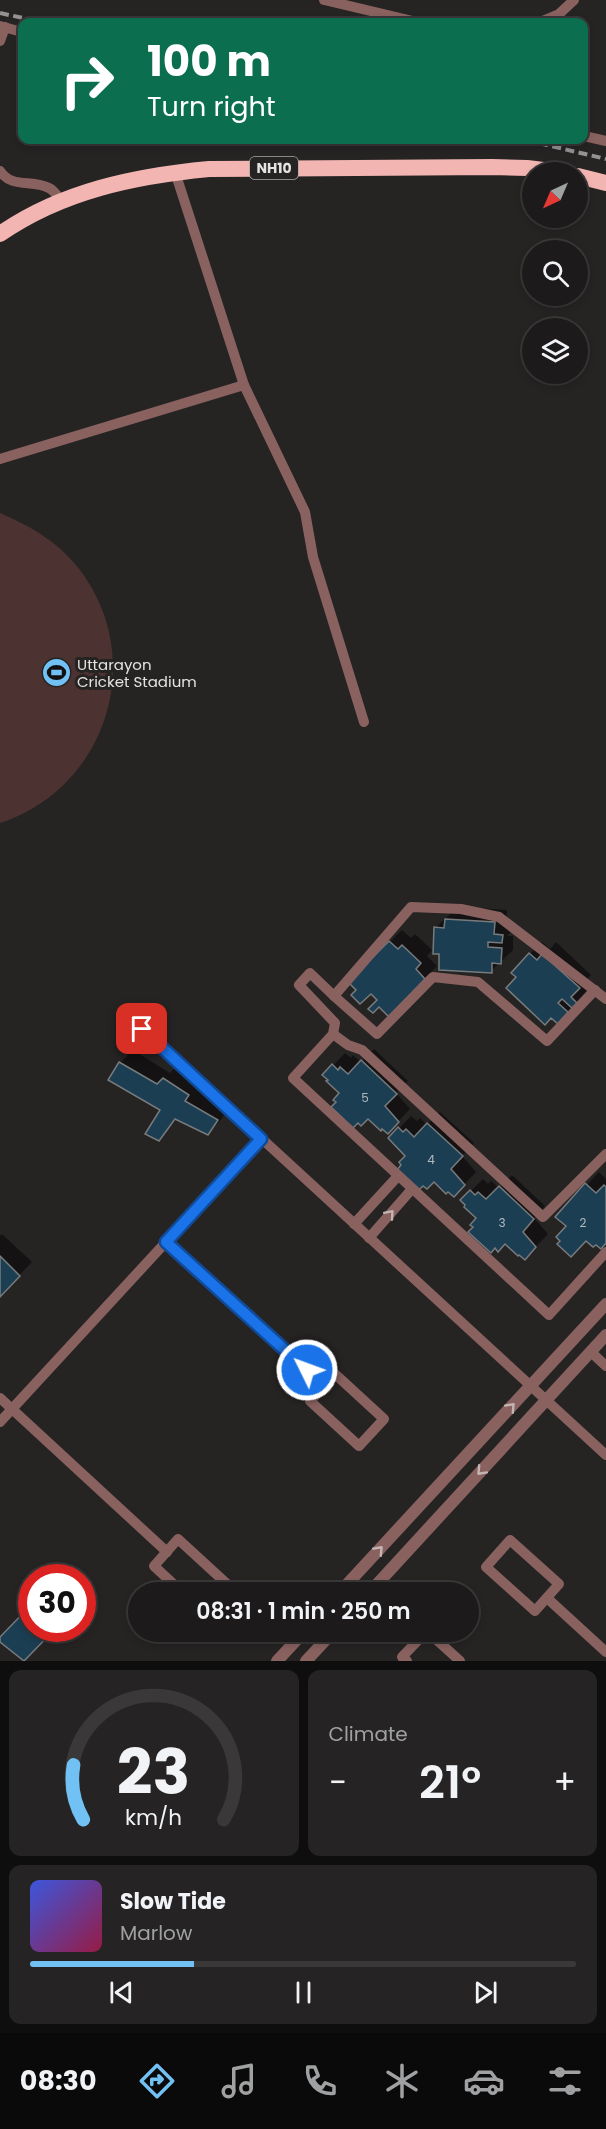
<!DOCTYPE html>
<meta charset="utf-8">
<style>
:root{--surface:#1c1a1a;--page:#252323;--text:#f1f3f6;--muted:#a0a1a2;--line:#3a3839;--accent:#71c1f5}
body{margin:0;font-family:Poppins,sans-serif;background:var(--page);color:var(--text);height:100vh;display:flex;flex-direction:column;font-size:22px;white-space:nowrap}
*{box-sizing:border-box;margin:0}
p{font-size:20px;color:var(--muted)}
.icon{flex:none;width:33px;height:33px;fill:none;stroke:currentColor;stroke-width:2;stroke-linecap:round;stroke-linejoin:round}
.map{position:relative;height:1661px;overflow:hidden}
.panel{display:flex;flex-direction:column;gap:9px;padding:9px;background:#0f0e0e;flex:1}
.panel>*{flex:none}
.banner{position:absolute;left:18px;top:18px;width:570px;height:126px;border-radius:12px;box-shadow:0 3px 9px #0003,0 0 0 2px var(--line);background:#0b6e4f;color:#fff;overflow:hidden}
.needle{width:39px;rotate:224deg}
.fabs{position:absolute;left:522px;top:162px;display:grid;gap:12px}
.fabs a{display:grid;place-items:center;width:66px;height:66px;border-radius:50%;background:var(--surface);box-shadow:0 3px 9px #0003,0 0 0 2px var(--line);font-size:30px}
.speed{position:absolute;left:18px;top:1564px;display:flex;gap:12px;font-size:30px;font-weight:700;text-align:center}
.speed>*{display:grid;place-content:center;width:78px;height:78px;border-radius:50%;background:var(--surface);box-shadow:0 3px 9px #0003,0 0 0 2px var(--line);line-height:1}
.speed .limit{border:9px solid #d22;background:#fff;color:#111}
.pin{position:absolute;display:grid;place-items:center;width:51px;height:51px;color:#fff;margin:-26px;border-radius:12px;box-shadow:0 3px 9px #0006}
.me{position:absolute;width:66px;margin:-33px;rotate:312deg;stroke-linejoin:round;filter:drop-shadow(0 0 4px #0008)}
.turn{display:flex;align-items:center;gap:21px;height:126px;padding:0 30px;font-size:27px}
.turn .icon{width:78px;height:78px;stroke-width:2.5}
.turn b{display:block;font-size:42px;line-height:51px}
.big{font-size:45px;font-weight:600;line-height:1.1}
.panel .tile{flex:1;display:flex;flex-direction:column;justify-content:center;gap:9px;min-width:0;padding:0 21px;border-radius:12px;background:var(--page)}
.panel .dial{align-items:center;gap:0}
.dial svg{height:156px;overflow:visible;fill:none;stroke:var(--line);stroke-width:7;stroke-linecap:round;text-anchor:middle}
.dial text{fill:var(--text);stroke:none}
.song{display:flex;align-items:center;gap:18px}
.cover{width:72px;height:72px;border-radius:9px;background:linear-gradient(135deg,hsl(230 70% 55%),hsl(340 70% 35%))}
.played{height:6px;border-radius:3px;background:linear-gradient(90deg,var(--accent) 30%,var(--line) 30%)}
.keys{display:flex;justify-content:space-around;direction:ltr}
.heat{display:flex;justify-content:space-between;align-items:center;font-size:33px;direction:ltr}
.panel .tiles{flex:1;display:grid;gap:9px;grid-template-columns:1fr 1fr}
.tile:last-child{grid-column:span 2}
.trip{position:absolute;left:128px;top:1582px;width:351px;height:60px;border-radius:30px;background:var(--surface);box-shadow:0 3px 9px #0003,0 0 0 2px var(--line);font-weight:600;line-height:60px;text-align:center}
.dock{display:flex;height:96px;justify-content:space-around;align-items:center;background:#0b0a0a;color:var(--muted)}
.dock .icon{width:42px;height:42px}
.dock .on{color:var(--accent)}
.dock b{font-size:27px;color:var(--text)}
.map>svg:first-child{display:block}
</style>
<div class="map">
<svg width="606" height="1661" viewBox="0 0 606 1661">
<rect width="100%" height="100%" fill="#262323"/>
<path fill="#4c3331" d="M 0,513 C 28,525 55,540 75,564 C 149,652 110,787 0,823 Z"/>
<g fill="#0007">
<polygon points="458,907 507,910 506,923 514,929 507,936 513,936 513,950 491,971 441,953 435,928"/>
<polygon points="402,930 411,938 415,934 432,950 427,956 437,966 389,1014 371,992 358,990 350,982"/>
<polygon points="542,942 550,949 556,942 591,975 582,984 588,989 558,1022 518,977 530,954"/>
<polygon points="374,1049 408,1081 396,1093 410,1109 388,1132 341,1093 324,1075 345,1053 351,1058 353,1055 361,1063"/>
<polygon points="133,1050 170,1073 176,1066 200,1082 196,1088 229,1107 220,1121 207,1133 177,1119 159,1139 162,1110 120,1063"/>
<polygon points="440,1112 474,1143 462,1156 476,1172 454,1195 407,1156 390,1138 411,1116 417,1121 420,1118 427,1125"/>
<polygon points="599,1172 606,1179 606,1242 568,1226 557,1217"/>
<polygon points="512,1175 545,1206 534,1218 548,1234 525,1258 478,1218 462,1200 483,1179 488,1184 491,1181 499,1188"/>
<polygon points="2,1234 32,1262 0,1295 0,1236"/>
</g>
<g fill="#1c3e53" stroke="#787b7d" stroke-width="1.5">
<polygon points="445,919 495,922 494,934 503,935 502,943 488,942 488,947 502,948 501,964 492,963 492,973 439,970 439,954 433,954 434,927 444,928"/>
<polygon points="389,941 398,949 402,945 421,963 416,969 425,979 389,1017 379,1007 373,1013 368,1009 377,1000 371,994 360,1004 351,995 356,990 348,982"/>
<polygon points="529,953 537,960 542,954 580,988 571,997 577,1003 572,1008 562,999 558,1003 568,1012 558,1024 551,1018 545,1025 506,988 516,977 511,973"/>
<polygon points="361,1060 397,1094 385,1106 399,1122 388,1134 382,1129 381,1131 368,1119 361,1126 358,1123 353,1128 331,1107 336,1102 333,1100 339,1093 326,1081 328,1080 322,1075 332,1064 338,1070 340,1067 348,1074"/>
<polygon points="119,1062 157,1084 163,1078 189,1095 185,1101 218,1120 208,1135 175,1119 159,1141 145,1134 160,1110 108,1080"/>
<polygon points="427,1123 463,1156 451,1169 465,1185 454,1197 448,1192 446,1194 434,1182 427,1189 423,1186 419,1190 397,1170 401,1165 399,1162 405,1156 388,1138 398,1127 403,1132 406,1129 414,1137"/>
<polygon points="585,1183 596,1193 604,1185 606,1187 606,1243 601,1249 596,1245 593,1247 586,1241 571,1257 557,1244 560,1241 556,1237 566,1226 555,1217"/>
<polygon points="499,1186 534,1219 523,1232 536,1247 525,1260 519,1255 518,1256 505,1244 498,1252 495,1248 491,1253 468,1232 473,1227 470,1225 476,1218 464,1207 465,1205 460,1200 470,1190 475,1195 478,1192 486,1199"/>
<polygon points="0,1256 20,1276 0,1297"/>
<polygon points="32,1604 32,1629 55,1629 24,1661 0,1642 0,1637"/>
</g>
<g fill="none" stroke-linecap="round" stroke-linejoin="round">
<g stroke="#896260" stroke-width="10">
<polyline points="324,0 417,22"/>
<polyline points="540,22 559,14 574,0"/>
<polyline points="0,26 22,32"/>
<polyline points="0,41 5,27"/>
<polyline points="584,136 606,141"/>
<path d="M 0,171 C 12,189 32,179 49,188 C 54,190 58,197 62,202"/>
<polyline points="175,172 244,385 305,512 313,557 364,722"/>
<polyline points="0,459 244,385"/>
<polyline points="334,996 377,1034 433,977 478,982 547,1041 595,990"/>
<polyline points="606,999 499,917 461,909 411,907 334,996 310,973 299,985 335,1023 333,1034 293,1078 549,1315 606,1252"/>
<polyline points="125,1013 606,1455"/>
<polyline points="333,1034 348,1045 362,1050 543,1217 606,1154"/>
<polyline points="354,1224 398,1176"/>
<polyline points="369,1238 412,1189"/>
<polyline points="166,1242 324,1386"/>
<polyline points="591,1352 606,1366"/>
<polygon points="335,1374 384,1419 359,1446 310,1401"/>
<polyline points="0,1398 167,1552"/>
<polyline points="0,1422 261,1139"/>
<polygon points="510,1540 559,1584 535,1611 486,1567"/>
<polyline points="183,1593 154,1566 178,1539 227,1584 219,1593"/>
<polyline points="547,1598 606,1652"/>
<polyline points="428,1632 460,1661"/>
<polyline points="407,1661 402,1657 426,1632"/>
</g>
<g stroke="#896260" stroke-width="12">
<polyline points="339,1593 606,1304"/>
<polyline points="369,1593 606,1335"/>
<polyline points="277,1661 304,1632"/>
<polyline points="306,1661 333,1632"/>
</g>
<g stroke="#f2b5b2" stroke-width="16">
<polyline points="578,176 606,183"/>
<path d="M 0,234 C 62,191 135,176 209,169 L 492,167 L 527,168 L 560,172"/>
</g>
<g stroke="#949292" stroke-width="4" stroke-dasharray="9 4.5" stroke-linecap="butt">
<polyline points="0,13 41,22"/>
<polyline points="526,140 606,159"/>
</g>
</g>
<defs><path id="oneway-chevron" d="M-2-3.5L2.5 0L-2 3.5" fill="none" stroke-width="1.6" stroke-linecap="round" stroke-linejoin="round" transform="scale(1.5)"/></defs>
<g stroke="#c4b5b4">
<use href="#oneway-chevron" transform="translate(390 1214) rotate(-49)"/>
<use href="#oneway-chevron" transform="translate(511 1407) rotate(-47)"/>
<use href="#oneway-chevron" transform="translate(481 1471) rotate(133)"/>
<use href="#oneway-chevron" transform="translate(379 1550) rotate(-47)"/>
</g>
<g fill="none" stroke-linecap="round" stroke-linejoin="round">
<defs>
<polyline id="route" points="142,1029 261,1139 166,1242 307,1370"/>
</defs>
<use href="#route" stroke="#114b97" stroke-width="15"/>
<use href="#route" stroke="#1a73e8" stroke-width="10"/>
</g>
<defs>
<symbol id="stadium-disc" viewBox="-11 -11 22 22"><circle r="9.5" fill="#71c1f5" stroke="#262323"/><path d="M0-5a6.5 5 0 1 0 0 10a6.5 5 0 1 0 0-10ZM-3.5-1.8h7v3.6h-7Z" fill="#111"/></symbol>
</defs>
<g fill-rule="evenodd">
<use href="#stadium-disc" x="40" y="656" width="33" height="33"/>
</g>
<g text-anchor="middle" dominant-baseline="central" stroke-width="6" stroke-linejoin="round" paint-order="stroke">
<g font-size="12" fill="#b2b9be">
<text x="365" y="1097">5</text>
<text x="431" y="1159">4</text>
<text x="502" y="1222">3</text>
<text x="583" y="1222">2</text>
</g>
<rect fill="#262323" stroke="#aba9a9" stroke-width="1.5" x="250" y="157" width="48" height="22" rx="4.5"/>
<g font-size="14" font-weight="bold" fill="#e4e2e2">
<text x="274" y="168">NH10</text>
</g>
<g font-size="15" fill="#e4e2e2" stroke="#262323" text-anchor="start">
<text x="77" y="664">Uttarayon<tspan x="77" dy="17">Cricket Stadium</tspan></text>
</g>
</g>
</svg>
<div class="fabs">
<a><svg class="needle" viewBox="-14 -14 28 28"><path d="M0-13l5 13h-10z" fill="#e53935"/><path d="M0 13l5-13h-10z" fill="#a0a1a2"/></svg></a>
<a><svg class="icon" aria-label="search" viewBox="0 0 24 24"><circle cx="10" cy="10" r="6"/><path d="M15 15l6 6"/></svg></a>
<a><svg class="icon" aria-label="layers" viewBox="0 0 24 24"><path d="M12 4l9 5-9 5-9-5zM3 14l9 5 9-5"/></svg></a>
</div>
<div class="speed"><div class="limit">30</div></div>
<div class="pin" style="left:142px;top:1029px;background:#d93025"><svg class="icon" aria-label="arrive" viewBox="0 0 24 24"><path d="M6 21V4h12l-3 4 3 4H6"/></svg></div>
<svg class="me" style="left:307px;top:1370px" viewBox="-20 -20 40 40"><circle r="17" fill="#1a73e8" stroke="#fff" stroke-width="3"/><path d="M0-11L8 9 0 5-8 9z" fill="#fff"/></svg>
<div class="trip">08:31 · 1 min · 250 m</div>
<div class="banner">
<div class="turn"><svg class="icon" aria-label="right" viewBox="0 0 24 24"><path d="M7 20v-9h11M14 6l5 5-5 5"/></svg><div><b>100 m</b>Turn right</div></div>
</div>
</div>
<section class="panel">
<div class="tiles">
<div class="tile dial"><svg viewBox="0 0 100 80">
<path d="M14 69A42 42 0 1 1 86 69"/>
<path d="M14 69A42 42 0 0 1 9 41" stroke="#71c1f5"/>
<text x="50" y="56" font-size="32" font-weight="700">23</text>
<text x="50" y="72" font-size="11">km/h</text>
</svg></div>
<div class="tile"><p>Climate</p>
<div class="heat"><a>−</a><b class="big">21°</b><a>+</a></div>
</div>
<div class="tile">
<div class="song"><i class="cover"></i><div><b>Slow Tide</b><p>Marlow</p></div></div>
<div class="played"></div>
<div class="keys"><svg class="icon" aria-label="previous" viewBox="0 0 24 24"><path d="M18 5L8 12l10 7zM5 5v14"/></svg><svg class="icon" aria-label="pause" viewBox="0 0 24 24"><path d="M8 5v14M16 5v14"/></svg><svg class="icon" aria-label="next" viewBox="0 0 24 24"><path d="M6 5l10 7-10 7zM19 5v14"/></svg></div>
</div>
</div>
</section>
<nav class="dock">
<b>08:30</b>
<svg class="icon on" aria-label="directions" viewBox="0 0 24 24"><path d="M12 3l9 9-9 9-9-9zM9 14v-3h6M13 9l2 2-2 2"/></svg>
<svg class="icon" aria-label="music" viewBox="0 0 24 24"><path d="M9 18V5l10-2v13"/><circle cx="6" cy="18" r="3"/><circle cx="16" cy="16" r="3"/></svg>
<svg class="icon" aria-label="phone" viewBox="0 0 24 24"><path d="M5 4h4l2 5-3 2q2 4 5 5l2-3 5 2v4C11 20 4 13 5 4z"/></svg>
<svg class="icon" aria-label="climate" viewBox="0 0 24 24"><path d="M12 3v18M4 7l16 10M4 17L20 7"/></svg>
<svg class="icon" aria-label="car" viewBox="0 0 24 24"><path d="M5 17H2v-5l4-1 3-4h7l3 4 3 1v5h-3M9 17h6M6 11h13"/><circle cx="7" cy="17" r="2"/><circle cx="17" cy="17" r="2"/></svg>
<svg class="icon" aria-label="filters" viewBox="0 0 24 24"><path d="M4 7h16M4 17h16"/><circle cx="9" cy="7" r="2"/><circle cx="15" cy="17" r="2"/></svg>
</nav>
